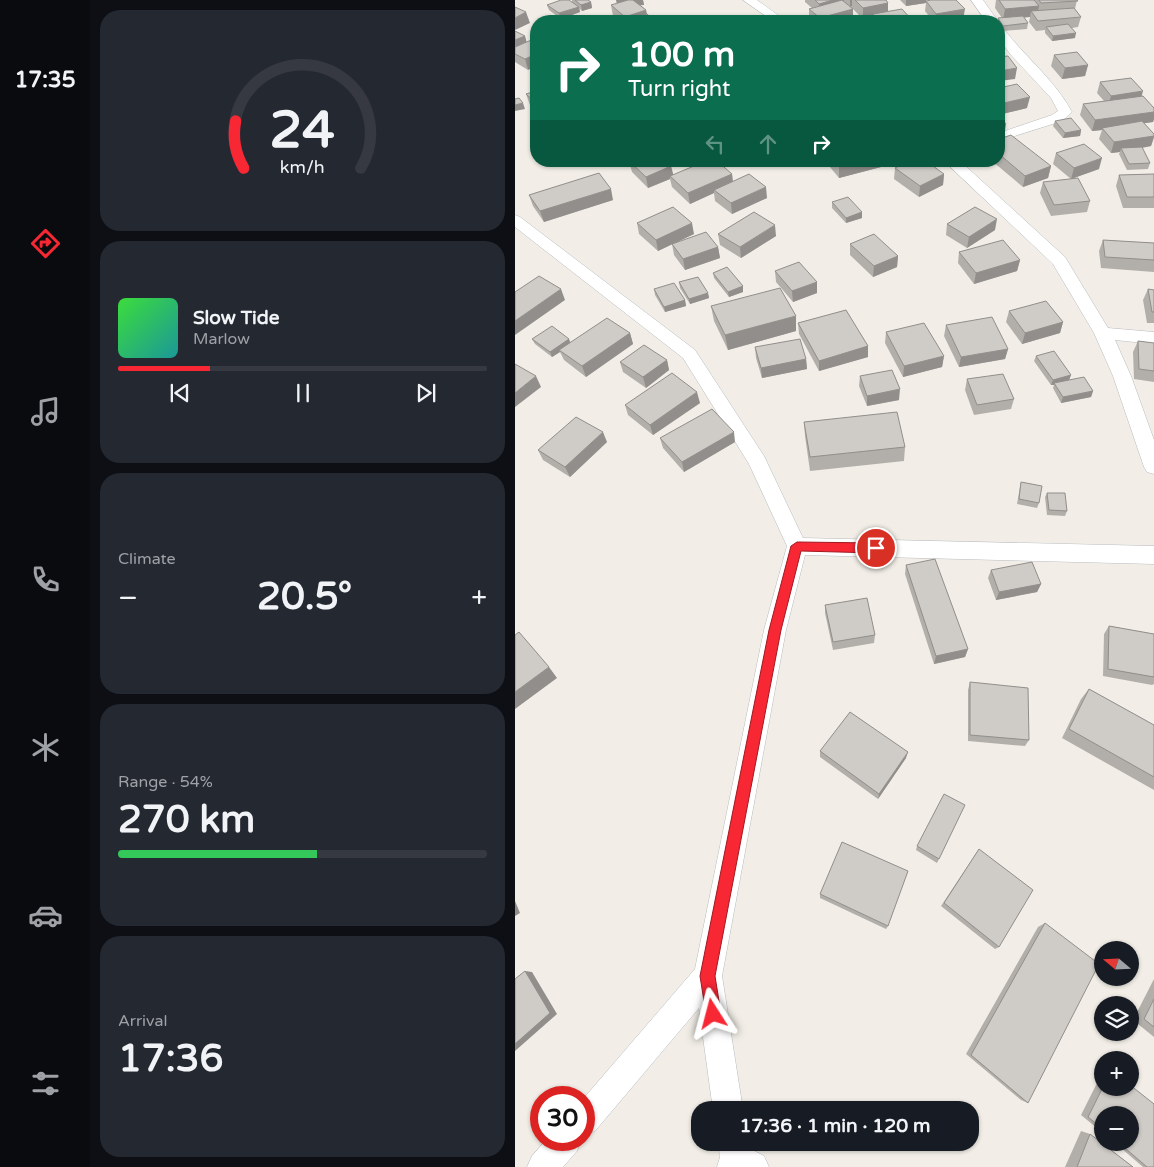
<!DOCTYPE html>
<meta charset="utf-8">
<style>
:root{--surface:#171b24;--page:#242831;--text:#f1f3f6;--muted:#9ea1a6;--line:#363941;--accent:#f82734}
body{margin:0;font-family:"Varela Round",sans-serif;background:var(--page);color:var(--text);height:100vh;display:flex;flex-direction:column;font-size:19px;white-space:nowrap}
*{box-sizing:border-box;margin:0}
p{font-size:16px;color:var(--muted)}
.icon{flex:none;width:28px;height:28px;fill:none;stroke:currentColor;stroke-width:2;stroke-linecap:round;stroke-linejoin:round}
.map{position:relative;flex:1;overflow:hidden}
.drawer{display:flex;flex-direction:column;gap:10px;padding:10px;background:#0d0f14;width:425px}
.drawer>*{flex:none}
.guide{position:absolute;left:15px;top:15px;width:475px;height:152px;border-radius:20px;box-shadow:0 1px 4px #0004;background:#0b6e4f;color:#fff;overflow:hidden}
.needle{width:32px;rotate:289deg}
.fabs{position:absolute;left:579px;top:941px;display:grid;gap:10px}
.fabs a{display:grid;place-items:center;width:45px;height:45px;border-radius:50%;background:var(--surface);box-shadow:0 1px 4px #0004;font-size:25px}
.speed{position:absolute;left:15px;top:1086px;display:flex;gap:10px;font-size:25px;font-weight:700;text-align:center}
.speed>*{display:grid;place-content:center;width:65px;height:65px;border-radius:50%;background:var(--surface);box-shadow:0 1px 4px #0004;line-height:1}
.speed .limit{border:8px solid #d22;background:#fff;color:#111}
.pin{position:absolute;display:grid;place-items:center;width:42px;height:42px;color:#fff;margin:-21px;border:2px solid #fff;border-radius:50%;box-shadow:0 1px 5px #0007}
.me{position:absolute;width:55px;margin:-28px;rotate:351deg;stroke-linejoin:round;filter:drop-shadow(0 0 4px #0008)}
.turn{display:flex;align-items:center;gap:18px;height:105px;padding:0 15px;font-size:22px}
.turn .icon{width:65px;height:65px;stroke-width:2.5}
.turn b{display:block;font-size:35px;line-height:42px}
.lanes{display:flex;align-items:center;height:48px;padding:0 15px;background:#0003;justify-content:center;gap:25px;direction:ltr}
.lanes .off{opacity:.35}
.big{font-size:38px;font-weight:800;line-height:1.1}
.drawer .card{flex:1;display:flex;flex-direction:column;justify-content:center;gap:8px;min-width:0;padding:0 18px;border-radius:20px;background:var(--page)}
.drawer .dial{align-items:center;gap:0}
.dial svg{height:130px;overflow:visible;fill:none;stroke:var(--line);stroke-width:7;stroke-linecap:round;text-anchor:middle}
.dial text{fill:var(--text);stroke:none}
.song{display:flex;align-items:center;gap:15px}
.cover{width:60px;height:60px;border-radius:8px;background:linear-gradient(135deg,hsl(120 70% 55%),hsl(180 70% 35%))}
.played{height:5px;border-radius:2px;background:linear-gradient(90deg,var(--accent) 25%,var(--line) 25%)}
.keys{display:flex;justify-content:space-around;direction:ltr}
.heat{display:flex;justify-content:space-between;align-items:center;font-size:28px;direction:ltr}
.charge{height:8px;border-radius:4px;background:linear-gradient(90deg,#34c759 54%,var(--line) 0)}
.trip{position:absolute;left:176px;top:1101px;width:288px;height:50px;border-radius:20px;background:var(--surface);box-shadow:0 1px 4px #0004;font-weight:800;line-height:50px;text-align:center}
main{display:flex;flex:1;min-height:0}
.tabs{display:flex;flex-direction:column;width:90px;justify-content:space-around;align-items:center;background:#090b0e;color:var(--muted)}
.tabs .icon{width:35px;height:35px}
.tabs .active{color:var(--accent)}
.tabs b{font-size:22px;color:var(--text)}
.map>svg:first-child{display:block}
</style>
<main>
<nav class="tabs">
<b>17:35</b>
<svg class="icon active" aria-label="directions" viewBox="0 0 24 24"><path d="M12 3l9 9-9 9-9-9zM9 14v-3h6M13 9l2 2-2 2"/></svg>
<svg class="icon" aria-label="music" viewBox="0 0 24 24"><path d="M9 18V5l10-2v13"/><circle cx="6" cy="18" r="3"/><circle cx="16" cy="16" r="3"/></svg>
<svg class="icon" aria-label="phone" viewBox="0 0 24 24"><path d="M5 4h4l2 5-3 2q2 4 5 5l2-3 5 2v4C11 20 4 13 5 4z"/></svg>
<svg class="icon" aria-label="climate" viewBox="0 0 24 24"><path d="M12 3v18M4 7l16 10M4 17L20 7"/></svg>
<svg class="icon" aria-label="car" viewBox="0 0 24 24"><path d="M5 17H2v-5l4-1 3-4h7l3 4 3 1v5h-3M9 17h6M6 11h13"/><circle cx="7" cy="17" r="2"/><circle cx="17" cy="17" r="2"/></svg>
<svg class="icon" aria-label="filters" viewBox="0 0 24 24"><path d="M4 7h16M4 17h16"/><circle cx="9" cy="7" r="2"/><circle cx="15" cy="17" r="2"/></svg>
</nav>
<section class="drawer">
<div class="card dial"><svg viewBox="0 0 100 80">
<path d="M14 69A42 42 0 1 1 86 69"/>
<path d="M14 69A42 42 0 0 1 9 40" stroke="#f82734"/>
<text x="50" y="56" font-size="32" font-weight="700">24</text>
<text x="50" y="72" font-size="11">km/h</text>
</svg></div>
<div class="card">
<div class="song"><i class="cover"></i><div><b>Slow Tide</b><p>Marlow</p></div></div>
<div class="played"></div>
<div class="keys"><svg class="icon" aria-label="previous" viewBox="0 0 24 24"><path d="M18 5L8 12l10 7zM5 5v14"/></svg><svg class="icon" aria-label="pause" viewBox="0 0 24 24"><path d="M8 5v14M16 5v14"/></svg><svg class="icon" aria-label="next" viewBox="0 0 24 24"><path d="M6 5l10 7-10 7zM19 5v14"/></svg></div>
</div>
<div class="card"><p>Climate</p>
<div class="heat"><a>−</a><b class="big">20.5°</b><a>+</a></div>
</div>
<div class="card"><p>Range · 54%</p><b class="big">270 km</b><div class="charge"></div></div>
<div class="card"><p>Arrival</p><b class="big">17:36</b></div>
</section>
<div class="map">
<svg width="639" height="1167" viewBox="0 0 639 1167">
<rect width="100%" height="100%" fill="#f2eee7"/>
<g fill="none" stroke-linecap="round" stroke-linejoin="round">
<defs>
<g id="street">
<polygon points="228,0 242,0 271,21 258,21"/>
<polygon points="456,0 468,0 483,21 471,21"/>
<path d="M 484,27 L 488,28 C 510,57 540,80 557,112 L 547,121 L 484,141 L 484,133 L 537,115 L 543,111 L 536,98 L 496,55 L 484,39 Z"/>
<polygon points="429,161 445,161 550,257 593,328 639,332 639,344 600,340 616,376 639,440 639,474 632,472 629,467 598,376 579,333 538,264"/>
<polygon points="0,215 5,217 180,350 249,456 288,538 639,546 639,564 290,555 271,630 207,976 228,1110 198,1110 184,1008 80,1131 69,1135 69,1098 180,969 249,630 272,546 234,464 168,358 0,227"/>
<polygon points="31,1140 66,1140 62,1151 48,1167 12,1167 17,1156"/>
<polygon points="203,1142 233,1142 234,1148 249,1156 254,1167 202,1167 205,1157"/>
</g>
</defs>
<use href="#street" stroke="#b7bbbf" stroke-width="1"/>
<use href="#street" fill="#fff" fill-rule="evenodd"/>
</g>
<g fill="#b2afaa">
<polygon points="57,0 73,0 76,2 77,8 67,11 64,8 65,12 46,19 34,10 32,5 57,2"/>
<polygon points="101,0 128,0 129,5 125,5 131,10 132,14 104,21 98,16 96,5 102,3"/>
<polygon points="290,0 371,0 373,3 373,12 396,21 358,21 358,16 348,19 338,9 338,19 331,21 296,21 294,19 294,9 297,8 290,2"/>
<polygon points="385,0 411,0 411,1 448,20 440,21 418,21 410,11 411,3 391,6"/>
<polygon points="481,0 562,0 560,9 566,17 563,27 557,28 560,38 537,41 530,33 530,30 521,31 514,22 515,17 509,17 513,23 512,29 487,31 484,26 484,21 483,21 483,18 487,18 480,8"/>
<polygon points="0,31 10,36 13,70 0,62"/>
<polygon points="539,55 573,65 570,76 547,79 536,66"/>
<polygon points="585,82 627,96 639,108 639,119 638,122 629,123 639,134 639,138 636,146 627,148 635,163 633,169 612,170 604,154 605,152 596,153 584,139 587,130 577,131 565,115 568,104 589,101 582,93"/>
<polygon points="484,88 512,108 487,114 484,110"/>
<polygon points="21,91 21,111 15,105 11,94"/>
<polygon points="540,121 566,130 565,136 548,138 538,126"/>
<polygon points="484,139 536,166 533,178 508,187 477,161 484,161"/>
<polygon points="541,153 584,169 556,179 538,164"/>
<polygon points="114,161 158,175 217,174 218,181 252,198 217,214 200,201 199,193 175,204 157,187 155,179 133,188 117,172"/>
<polygon points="315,161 367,161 366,167 324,178 315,167"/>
<polygon points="380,168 429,174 428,185 404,197 379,179"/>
<polygon points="639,174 639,208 608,208 601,186 604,175"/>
<polygon points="528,182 575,201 572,212 536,216 525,193"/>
<polygon points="14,195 98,200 29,222 18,206"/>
<polygon points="317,202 347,212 347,218 331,223 317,208"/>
<polygon points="122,223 179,234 160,243 203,247 205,258 170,270 159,255 157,244 143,251 124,234"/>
<polygon points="432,224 480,230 452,248 431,235"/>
<polygon points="203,234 261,236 226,258 205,245"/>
<polygon points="588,240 639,243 639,272 586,268 584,251"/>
<polygon points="335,244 383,256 382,267 358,277 335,255"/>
<polygon points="444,252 505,260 502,271 459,284 443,263"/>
<polygon points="260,271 302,293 278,302 261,282"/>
<polygon points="198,273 228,286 228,292 214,297 199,278"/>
<polygon points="164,282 193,293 194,298 175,304 165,288"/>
<polygon points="139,289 170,300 171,306 150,312 140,295"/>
<polygon points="633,289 639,290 639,323 632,323 628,300"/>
<polygon points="196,306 281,316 281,331 213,350 199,321"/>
<polygon points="494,311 548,322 545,333 507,344 491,322"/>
<polygon points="283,323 353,346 353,357 304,371 284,334"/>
<polygon points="431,325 493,349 490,359 444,367 429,336"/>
<polygon points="371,332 429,356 427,367 388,377 370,343"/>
<polygon points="115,333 118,344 71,377 49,360 45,352 37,357 20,344 17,339 54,339 55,342"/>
<polygon points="623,341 639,343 639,382 619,379 618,352"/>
<polygon points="240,347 291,359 292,369 247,378 241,358"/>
<polygon points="521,356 556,375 554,380 578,391 576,397 546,403 538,388 539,385 536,385 519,361"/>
<polygon points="152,360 154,370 131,388 108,372 105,362"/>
<polygon points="345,376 384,400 352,406 344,386"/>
<polygon points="452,379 499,399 496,409 459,415 450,390"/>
<polygon points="185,403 138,435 113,415 110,405"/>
<polygon points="289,422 390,447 389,461 295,471 290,436"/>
<polygon points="145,438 220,442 169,472 148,448"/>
<polygon points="92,442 55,477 28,460 23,450"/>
<polygon points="506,482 524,503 522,508 502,504 505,487"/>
<polygon points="532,493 552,511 550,516 532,515 530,497"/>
<polygon points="391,565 453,649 450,657 419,664 390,574"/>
<polygon points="476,570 526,584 522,592 481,600 473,578"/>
<polygon points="310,605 360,635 359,643 318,650 310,613"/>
<polygon points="594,626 639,634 639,684 637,685 588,676 589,634"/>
<polygon points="455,682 514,740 510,746 453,741 453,690"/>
<polygon points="574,689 639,725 639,790 547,738 566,699"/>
<polygon points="305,751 391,758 363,799 305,757"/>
<polygon points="402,846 424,859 422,863 401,850"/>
<polygon points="464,849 484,947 480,949 426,906"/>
<polygon points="305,894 373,926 371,929 305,898"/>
<polygon points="530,923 513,1103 506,1100 451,1054 523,927"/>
<polygon points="639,979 639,1037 618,1020"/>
<polygon points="588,1071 588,1088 639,1167 628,1167 599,1142 615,1142 588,1115 588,1133 566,1115"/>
<polygon points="566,1131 575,1134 618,1167 550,1167"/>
</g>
<g fill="#918e8b">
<polygon points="101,0 128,0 129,5 103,7"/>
<polygon points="318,0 329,0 329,8 305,14 304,4"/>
<rect x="335" y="0" width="2" height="6"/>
<polygon points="391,0 411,0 411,3 391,6"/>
<polygon points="76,2 77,8 67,11 66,5"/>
<polygon points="373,3 373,13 358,14 358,16 348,19 348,8"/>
<polygon points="524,6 522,16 516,11 515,17 488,20 490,9"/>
<polygon points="64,7 65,12 46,19 44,13"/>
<polygon points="338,9 338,19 331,21 305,21 305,18"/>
<polygon points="450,9 448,20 440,21 421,21 421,14"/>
<polygon points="131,10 133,21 111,21 110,17"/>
<polygon points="11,12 15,23 0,30 0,18"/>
<polygon points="561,33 560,38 537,41 538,36"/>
<polygon points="10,36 13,47 0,53 0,40"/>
<polygon points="21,54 21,66 13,70 10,59"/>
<polygon points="573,65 570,76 547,79 550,68"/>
<polygon points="502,68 500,79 484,81 484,71"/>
<polygon points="628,91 625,102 593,107 596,96"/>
<polygon points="515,97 512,108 487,114 489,103"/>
<polygon points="8,103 10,109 0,111 0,105"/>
<polygon points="639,112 639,119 638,122 589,129 587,128 587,130 577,131 580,120"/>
<polygon points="491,124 490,130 484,131 484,126"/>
<polygon points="566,130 565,136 548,138 550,133"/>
<polygon points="639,136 636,146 608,151 606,148 605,152 596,153 599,142"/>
<polygon points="587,158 584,169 556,179 559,168"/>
<polygon points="346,161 367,161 366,167 324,178 324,167"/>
<polygon points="156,166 159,177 155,176 155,179 133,188 131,177"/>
<polygon points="536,166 533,178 508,187 510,176"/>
<polygon points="217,174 218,185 199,190 199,193 175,204 173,193"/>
<polygon points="429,174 428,185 404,197 405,186"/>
<polygon points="251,187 252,198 217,214 216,203"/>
<polygon points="96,189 98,200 29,222 25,211"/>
<polygon points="347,212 347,218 331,223 331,218"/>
<polygon points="482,219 480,230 452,248 454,237"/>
<polygon points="177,223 179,234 143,251 141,240"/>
<polygon points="260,225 261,236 226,258 225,247"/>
<polygon points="203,247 205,258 170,270 168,259"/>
<polygon points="383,256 382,267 358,277 359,266"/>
<polygon points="505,260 502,271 459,284 461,273"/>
<polygon points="302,282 302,293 278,302 277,291"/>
<polygon points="228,286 228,292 214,297 213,292"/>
<polygon points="46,289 50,300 0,335 0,321"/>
<polygon points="193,293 194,298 175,304 174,299"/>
<polygon points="170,300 171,306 150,312 149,307"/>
<polygon points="281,316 281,331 213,350 210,335"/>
<polygon points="548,322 545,333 507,344 510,333"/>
<polygon points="115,333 118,344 71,377 67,366"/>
<polygon points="54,339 56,345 44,350 45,352 37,357 35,352"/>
<polygon points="353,346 353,357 304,371 304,361"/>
<polygon points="493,349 490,359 444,367 446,357"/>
<polygon points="429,356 427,367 388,377 389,366"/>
<polygon points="291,359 292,369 247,378 246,368"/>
<polygon points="152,360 154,370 131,388 128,377"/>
<polygon points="556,375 554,380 539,383 539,385 536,385 538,380"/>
<polygon points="21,376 26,387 0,407 0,393"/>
<polygon points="385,389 384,400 352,406 352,396"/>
<polygon points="578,391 576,397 546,403 548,397"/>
<polygon points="182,392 185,403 138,435 135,425"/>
<polygon points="88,432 92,442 55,477 50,467"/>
<polygon points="219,432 220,442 169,472 167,462"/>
<polygon points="526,584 522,592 481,600 484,592"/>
<polygon points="453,649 450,657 419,664 421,656"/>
<polygon points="34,667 42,678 0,709 0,692"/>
<polygon points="393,752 391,758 363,799 364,794"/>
<polygon points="0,901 5,913 0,916"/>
<polygon points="10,971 17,972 42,1014 0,1051 0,1044"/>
</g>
<g fill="#cfcbc6" stroke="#918e8b">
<polygon points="46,0 54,0 64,7 44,13 32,5"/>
<polygon points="60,0 73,0 76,2 66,5"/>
<polygon points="113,0 118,0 131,10 110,17 96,5"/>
<polygon points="300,0 318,0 304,4"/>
<polygon points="327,0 338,9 305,18 294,9"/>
<polygon points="340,0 371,0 373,3 348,8"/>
<polygon points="416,0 441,0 450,9 421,14 411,1"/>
<polygon points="484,0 519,0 524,6 490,9"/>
<polygon points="524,0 562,0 563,1 526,3"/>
<polygon points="0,7 11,12 0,18"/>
<polygon points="559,8 566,17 523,21 516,11"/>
<polygon points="387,9 396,19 386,21 365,21 358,14"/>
<polygon points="132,14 140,21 106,21"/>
<polygon points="508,16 513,23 488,26 483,18"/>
<polygon points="553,24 561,33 538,36 531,27"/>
<polygon points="0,31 10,36 0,40"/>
<polygon points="21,38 21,54 10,59 0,54 0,47"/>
<polygon points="562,52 573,65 550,68 539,55"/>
<polygon points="493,56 502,68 484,71 484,57"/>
<polygon points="616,78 628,91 596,96 585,82"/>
<polygon points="502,84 515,97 489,103 484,97 484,88"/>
<polygon points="21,91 21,103 11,94"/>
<polygon points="628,96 639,108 639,112 580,120 568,104"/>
<polygon points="4,98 8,103 0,105 0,99"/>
<polygon points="484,116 491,124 484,126"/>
<polygon points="556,118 566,130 550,133 540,121"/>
<polygon points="627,121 639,134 639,136 599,142 587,128"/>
<polygon points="496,135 536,166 510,176 484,154 484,139"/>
<polygon points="569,144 587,158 559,168 541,153"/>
<polygon points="627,147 635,163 614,164 606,148"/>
<polygon points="114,161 151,161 156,166 131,177"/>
<polygon points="191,161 202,161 217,174 173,193 155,176"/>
<polygon points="319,161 346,161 324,167"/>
<polygon points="394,161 411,161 429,174 405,186 380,168"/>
<polygon points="84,173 96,189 25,211 14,195"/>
<polygon points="234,174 251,187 216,203 199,190"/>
<polygon points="639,174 639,197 612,197 604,175"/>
<polygon points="563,178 575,201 539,205 528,182"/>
<polygon points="333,197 347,212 331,218 317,202"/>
<polygon points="158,207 177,223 141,240 122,223"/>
<polygon points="460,207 482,219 454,237 432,224"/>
<polygon points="239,212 260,225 225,247 203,234"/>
<polygon points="191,232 203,247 168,259 157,244"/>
<polygon points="359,234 383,256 359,266 335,244"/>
<polygon points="488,240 505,260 461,273 444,252"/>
<polygon points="588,240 639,243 639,260 590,257"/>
<polygon points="284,262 302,282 277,291 260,271"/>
<polygon points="212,267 228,286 213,292 198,273"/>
<polygon points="24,276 46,289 0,321 0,292"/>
<polygon points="183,277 193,293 174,299 164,282"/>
<polygon points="159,283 170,300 149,307 139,289"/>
<polygon points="265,288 281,316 210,335 196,306"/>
<polygon points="633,289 639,290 639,312 637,312"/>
<polygon points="531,301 548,322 510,333 494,311"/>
<polygon points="331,310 353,346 304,361 283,323"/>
<polygon points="477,317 493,349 446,357 431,325"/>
<polygon points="92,318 115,333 67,366 44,350"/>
<polygon points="409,323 429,356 389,366 371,332"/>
<polygon points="37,326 54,339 35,352 17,339"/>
<polygon points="285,339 291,359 246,368 240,347"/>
<polygon points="623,341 639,343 639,371 624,369"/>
<polygon points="129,345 152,360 128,377 105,362"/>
<polygon points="539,351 556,375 538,380 521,356"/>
<polygon points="0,364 21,376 0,393"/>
<polygon points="377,370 385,389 352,396 345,376"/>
<polygon points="157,373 182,392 135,425 110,405"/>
<polygon points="488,374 499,399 462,405 452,379"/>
<polygon points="569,377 578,391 548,397 539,383"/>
<polygon points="197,409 219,432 167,462 145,438"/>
<polygon points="382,412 390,447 295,457 289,422"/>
<polygon points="61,417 88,432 50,467 23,450"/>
<polygon points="506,482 527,486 524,503 504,499"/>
<polygon points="532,493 550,493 552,511 534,510"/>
<polygon points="420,559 453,649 421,656 391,565"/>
<polygon points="517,562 526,584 484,592 476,570"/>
<polygon points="352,598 360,635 318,642 310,605"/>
<polygon points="594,626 639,634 639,677 593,669"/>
<polygon points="4,632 34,667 0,692 0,635"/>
<polygon points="455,682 513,688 514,740 455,735"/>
<polygon points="574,689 639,725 639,777 554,729"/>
<polygon points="335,712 393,752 364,794 305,751"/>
<polygon points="429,794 450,805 424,859 402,846"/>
<polygon points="327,842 393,871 373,926 305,894"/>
<polygon points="464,849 518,890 484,947 429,903"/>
<polygon points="530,923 584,964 513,1103 456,1055"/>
<polygon points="10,971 35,1013 0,1044 0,979"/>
<polygon points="639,999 639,1027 629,1019"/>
<polygon points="615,1085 639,1104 639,1167 632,1167 603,1142 615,1142 615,1115 588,1115 588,1129 573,1117 588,1087 588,1088 615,1088"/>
<polygon points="575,1134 618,1167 562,1167"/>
</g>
<polygon fill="#f82734" stroke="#a11922" points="282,542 361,543 367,548 361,553 286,551 266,630 200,976 206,1014 204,1019 198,1022 193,1019 191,1014 185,976 254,630 276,546"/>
</svg>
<div class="fabs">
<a><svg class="needle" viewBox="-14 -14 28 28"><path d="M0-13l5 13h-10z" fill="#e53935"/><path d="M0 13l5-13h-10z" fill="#9ea1a6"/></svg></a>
<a><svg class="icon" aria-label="layers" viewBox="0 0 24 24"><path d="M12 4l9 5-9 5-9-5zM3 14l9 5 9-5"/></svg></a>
<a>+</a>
<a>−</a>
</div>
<div class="speed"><div class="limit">30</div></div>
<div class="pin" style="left:361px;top:548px;background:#d93025"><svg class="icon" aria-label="arrive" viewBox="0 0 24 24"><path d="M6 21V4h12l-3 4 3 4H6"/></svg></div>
<svg class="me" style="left:198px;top:1014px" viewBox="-20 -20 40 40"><path d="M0-17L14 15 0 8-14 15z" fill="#f82734" stroke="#fff" stroke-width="4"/></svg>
<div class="trip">17:36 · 1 min · 120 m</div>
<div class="guide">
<div class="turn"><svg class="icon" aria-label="right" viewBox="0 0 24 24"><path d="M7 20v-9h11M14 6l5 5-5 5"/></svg><div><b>100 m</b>Turn right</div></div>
<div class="lanes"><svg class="icon off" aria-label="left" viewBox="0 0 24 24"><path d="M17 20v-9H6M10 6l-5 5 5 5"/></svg><svg class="icon off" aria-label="ahead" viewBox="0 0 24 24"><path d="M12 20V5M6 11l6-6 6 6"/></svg><svg class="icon" aria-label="right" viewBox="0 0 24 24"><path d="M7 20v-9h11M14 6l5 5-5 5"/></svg></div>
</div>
</div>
</main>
